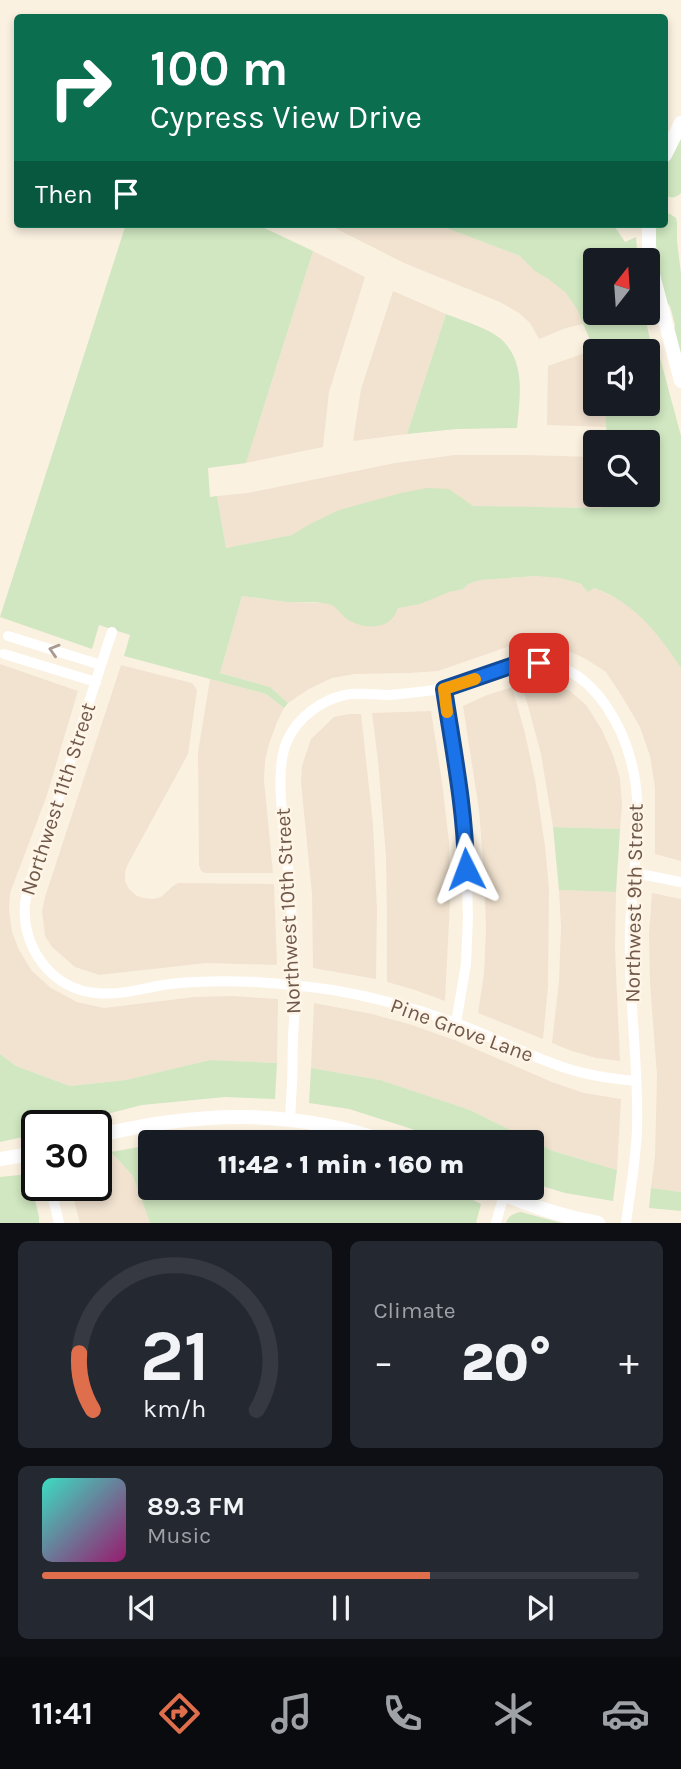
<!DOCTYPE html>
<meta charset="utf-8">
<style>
:root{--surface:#171b24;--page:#242831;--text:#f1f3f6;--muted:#9ea1a6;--line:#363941;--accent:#df6e4c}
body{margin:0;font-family:Karla,sans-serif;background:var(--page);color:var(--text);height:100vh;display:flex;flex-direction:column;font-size:26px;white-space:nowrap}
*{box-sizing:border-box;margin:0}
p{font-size:23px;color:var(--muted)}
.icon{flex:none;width:38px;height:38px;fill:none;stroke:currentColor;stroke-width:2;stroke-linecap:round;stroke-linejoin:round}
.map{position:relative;height:1223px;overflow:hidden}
.panel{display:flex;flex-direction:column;gap:18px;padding:18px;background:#0d0f14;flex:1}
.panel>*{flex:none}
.hud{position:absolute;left:14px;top:14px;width:654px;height:214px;border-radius:7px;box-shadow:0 4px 10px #0003;background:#0b6e4f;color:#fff;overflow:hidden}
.needle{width:46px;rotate:17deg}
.tools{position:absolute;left:583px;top:248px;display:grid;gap:14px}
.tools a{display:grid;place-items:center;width:77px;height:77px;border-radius:7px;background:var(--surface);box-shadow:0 4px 10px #0003;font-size:35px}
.speed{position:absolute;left:21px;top:1110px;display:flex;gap:14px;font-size:35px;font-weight:700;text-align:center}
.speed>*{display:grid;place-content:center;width:91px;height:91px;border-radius:50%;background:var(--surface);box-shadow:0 4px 10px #0003;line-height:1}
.speed .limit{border:4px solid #111;border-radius:10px;background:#fff;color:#111}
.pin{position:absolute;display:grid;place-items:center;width:60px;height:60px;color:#fff;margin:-30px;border-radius:14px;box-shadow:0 4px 10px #0006}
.me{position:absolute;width:77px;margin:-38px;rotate:357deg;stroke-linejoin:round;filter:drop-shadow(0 0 5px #0008)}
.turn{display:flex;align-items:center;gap:24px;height:147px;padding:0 21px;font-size:32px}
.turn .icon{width:91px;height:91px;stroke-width:2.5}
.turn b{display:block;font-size:49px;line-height:60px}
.then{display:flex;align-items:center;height:66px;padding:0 21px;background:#0003;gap:14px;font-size:26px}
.big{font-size:52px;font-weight:800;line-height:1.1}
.panel .tile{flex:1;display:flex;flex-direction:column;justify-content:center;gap:10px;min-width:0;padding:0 24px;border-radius:10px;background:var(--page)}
.panel .dial{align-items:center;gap:0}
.dial svg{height:182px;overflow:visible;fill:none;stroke:var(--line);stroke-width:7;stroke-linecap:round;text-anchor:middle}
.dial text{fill:var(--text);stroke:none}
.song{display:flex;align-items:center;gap:21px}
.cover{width:84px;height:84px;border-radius:10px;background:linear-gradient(135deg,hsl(170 70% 55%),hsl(320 70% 35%))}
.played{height:7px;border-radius:4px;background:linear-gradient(90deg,var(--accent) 65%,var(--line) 65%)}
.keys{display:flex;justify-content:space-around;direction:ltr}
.heat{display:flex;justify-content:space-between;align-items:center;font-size:38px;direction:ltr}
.panel .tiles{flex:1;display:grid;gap:18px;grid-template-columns:1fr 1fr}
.tile:last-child{grid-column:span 2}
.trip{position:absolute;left:138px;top:1130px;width:406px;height:70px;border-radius:7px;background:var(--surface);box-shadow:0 4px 10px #0003;font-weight:800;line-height:70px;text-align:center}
.tabs{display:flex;height:112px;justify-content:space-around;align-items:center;background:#090b0e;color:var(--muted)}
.tabs .icon{width:49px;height:49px}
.tabs .current{color:var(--accent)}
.tabs b{font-size:32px;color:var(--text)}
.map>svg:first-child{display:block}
</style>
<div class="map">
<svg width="681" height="1223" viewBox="0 0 681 1223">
<rect width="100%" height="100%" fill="#fbf1e1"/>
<g fill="#f2e3d0">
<polygon points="327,224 438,224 527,259 577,299 587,323 566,328 539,339 530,323 519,313 500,302 404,263"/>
<polygon points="313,251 365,277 329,392 323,447 246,463"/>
<polygon points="393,291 446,314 407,434 353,441 361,389"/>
<polygon points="596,349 595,404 605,404 607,427 547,425 548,366"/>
<polygon points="455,455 526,455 595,457 595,495 607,495 607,508 443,506 226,548 217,496 248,493 395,463"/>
<polygon points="550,575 600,590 624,603 645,619 665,643 681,668 681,861 655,854 655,788 650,756 640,727 623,698 606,672 586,659 560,647 534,644 510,646 438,671 409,673 355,674 332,678 309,689 288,703 270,687 220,673 242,596 287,602 317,603 459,587 480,580"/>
<polygon points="0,664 78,691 46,798 10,893 9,910 12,932 19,950 32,971 51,988 77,1002 104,1008 194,997 232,996 278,999 277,1063 210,1060 126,1080 70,1086 16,1066 0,1054"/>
<polygon points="121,665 192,683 197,690 188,754 128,864 125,872 125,881 129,889 137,896 144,898 153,899 161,897 173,886 178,883 274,884 277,965 206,963 99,975 75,967 52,947 45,936 42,911 45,897"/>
<polygon points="210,679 266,694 284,708 277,722 269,744 265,761 264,780 273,873 206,873 201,871 199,865 198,752"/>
<polygon points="544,681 558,685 570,691 586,705 602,730 613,755 620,778 622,805 620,829 553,827 541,754 522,684"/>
<polygon points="512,687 525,733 535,780 545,846 549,889 548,986 543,1039 478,1013 484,974 486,929 484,874 479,810 463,706 487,695"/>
<polygon points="431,711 442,782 449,842 450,902 445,1001 412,989 387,982 387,915 386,856 378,761 372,713"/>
<polygon points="349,714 361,714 373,824 377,909 376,979 313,968 312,894 301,782 302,766 311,739 334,717"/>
<polygon points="559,890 616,892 615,950 620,1061 596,1058 572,1051 552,1043 559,981 561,927"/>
<polygon points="652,893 681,899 681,1192 651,1188 655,1156 657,1075 650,983 649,934"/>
<polygon points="314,1003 372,1014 409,1024 457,1041 552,1082 584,1093 621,1099 617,1170 553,1151 470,1110 380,1080 311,1068"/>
<polygon points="111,1152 133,1176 150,1223 80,1223 70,1185 96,1185 96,1156"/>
</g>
<g fill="#d0e7c1">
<path d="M 681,133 L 681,193 C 676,198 671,199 665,195 L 665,169 Z"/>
<polygon points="665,213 670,214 676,218 677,222 677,241 681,274 681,362 673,332 675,325 670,306 666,302 663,290 656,254 656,224 665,224"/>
<path d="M 126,224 L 256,224 L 313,251 L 246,463 L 208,468 L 210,497 L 217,496 L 226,548 L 292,535 L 310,524 L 339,510 L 401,493 L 427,488 L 449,489 L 473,506 L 601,508 L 604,507 L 607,502 L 607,495 L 648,495 L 648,443 L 607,443 L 605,404 L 648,404 L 648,352 L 595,352 L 577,309 L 566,293 L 550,280 L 535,271 L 520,256 L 439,225 L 425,227 L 422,224 L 613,224 L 625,242 L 636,237 L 638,261 L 595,261 L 595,313 L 644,313 L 650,339 L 655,339 L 681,436 L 681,668 C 659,634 634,602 594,588 L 588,592 L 581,584 L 560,578 L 537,576 L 480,580 L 468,584 L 463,589 L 449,592 L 420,604 L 398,608 C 391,631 364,630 347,619 C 342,616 337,607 331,605 C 322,601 297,603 287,602 C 272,600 257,598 242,596 L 220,673 L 270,687 L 288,703 L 284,708 L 266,694 L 124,656 L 130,635 L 99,625 L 92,649 L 0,617 Z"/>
<path d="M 446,314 C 461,320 488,328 501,339 C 526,362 520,397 517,428 L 457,429 L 407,434 Z"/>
<polygon points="553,827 620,829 616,892 559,890"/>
<polygon points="0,1054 16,1066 70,1086 126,1080 210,1060 277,1063 275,1099 225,1097 142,1105 64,1125 37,1125 37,1134 0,1142"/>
<polygon points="311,1068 380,1080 470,1110 553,1151 617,1170 613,1201 565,1193 532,1183 532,1143 445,1143 412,1129 349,1109 309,1103"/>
<polygon points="228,1138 290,1140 303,1143 164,1143 179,1140"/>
<polygon points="150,1145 150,1188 450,1188 481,1204 476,1223 150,1223 133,1176 111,1152"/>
<polygon points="29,1174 39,1217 39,1223 0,1223 0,1177"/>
<polygon points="651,1188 681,1192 681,1211 649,1208"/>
<path d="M 521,1212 L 561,1223 L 506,1223 C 508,1216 514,1213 521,1212 Z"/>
</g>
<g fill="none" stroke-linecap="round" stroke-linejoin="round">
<g stroke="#fff" stroke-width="10">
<path d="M 112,632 C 92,690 75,749 55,808 C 50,825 44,842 38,858 C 33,873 27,888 25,904 C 21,947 52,990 97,993 C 121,996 146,987 170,984 C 224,978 279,982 333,990 C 374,997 417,1009 456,1023 C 494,1037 530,1057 569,1069 C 591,1076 613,1079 636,1081"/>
<polyline points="8,636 101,665"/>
<polyline points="4,654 96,682"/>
<polyline points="444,689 460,796 466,844 468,918 466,964 456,1023"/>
<polyline points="635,873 681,882"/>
<path d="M 290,1120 C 292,1092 293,1065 293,1037 C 294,1019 296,999 295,980 C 293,947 292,913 289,879 C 287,841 272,775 287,741 C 297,718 321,700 345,695 C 359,692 375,695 389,695 C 404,694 419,692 434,690 C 476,685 518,650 562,668 C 598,682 622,726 631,761 C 646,815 631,877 630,932 C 628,998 639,1063 637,1129 C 636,1160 630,1192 626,1223"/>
<polyline points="50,1185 59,1223"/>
<polyline points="496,1223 504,1194"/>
</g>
<g stroke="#fff" stroke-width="14">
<polyline points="665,155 681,123"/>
<polyline points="649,224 649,245 653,275 681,381"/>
<path d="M 96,1136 C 199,1111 290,1108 391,1143"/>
<polyline points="0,1159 37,1153"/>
<path d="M 491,1188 C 525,1205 561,1216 598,1223"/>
</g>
</g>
<defs><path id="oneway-chevron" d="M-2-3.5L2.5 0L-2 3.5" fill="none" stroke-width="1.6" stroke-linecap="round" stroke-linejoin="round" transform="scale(1.75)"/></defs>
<use stroke="#a99b92" href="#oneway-chevron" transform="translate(54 650) rotate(-163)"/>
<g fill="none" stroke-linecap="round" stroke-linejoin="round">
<defs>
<path id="route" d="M 466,869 C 465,808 453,749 444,689 L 511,666 L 539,663"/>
</defs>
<use href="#route" stroke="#114b97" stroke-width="18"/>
<use href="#route" stroke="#1a73e8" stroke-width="12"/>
<polyline stroke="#f59e0b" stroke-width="12" points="447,712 444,689 475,679"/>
</g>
<g text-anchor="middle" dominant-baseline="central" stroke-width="5" stroke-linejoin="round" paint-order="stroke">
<g font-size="21" fill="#70584a" stroke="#fef5e7">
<text transform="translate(58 799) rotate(-72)">Northwest 11th Street</text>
<text transform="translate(634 903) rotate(-89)">Northwest 9th Street</text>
<text transform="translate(288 911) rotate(-93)">Northwest 10th Street</text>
<text transform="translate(462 1030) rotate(20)">Pine Grove Lane</text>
</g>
</g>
</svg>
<div class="tools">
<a><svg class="needle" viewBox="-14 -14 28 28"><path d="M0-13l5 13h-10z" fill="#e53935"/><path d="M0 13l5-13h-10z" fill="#9ea1a6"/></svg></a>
<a><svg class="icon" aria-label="sound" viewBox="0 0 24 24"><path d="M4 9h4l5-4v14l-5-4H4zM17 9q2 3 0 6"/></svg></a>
<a><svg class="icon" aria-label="search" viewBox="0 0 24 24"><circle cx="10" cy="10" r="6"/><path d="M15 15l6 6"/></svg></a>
</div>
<div class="speed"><div class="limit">30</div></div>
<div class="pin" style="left:539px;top:663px;background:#d93025"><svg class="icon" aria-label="arrive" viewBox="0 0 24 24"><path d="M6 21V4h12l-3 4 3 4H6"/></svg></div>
<svg class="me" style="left:466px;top:869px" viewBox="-20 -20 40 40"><path d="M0-17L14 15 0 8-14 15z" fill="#1a73e8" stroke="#fff" stroke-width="4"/></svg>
<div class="trip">11:42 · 1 min · 160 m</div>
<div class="hud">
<div class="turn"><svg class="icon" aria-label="right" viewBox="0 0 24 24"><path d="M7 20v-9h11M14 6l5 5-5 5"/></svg><div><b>100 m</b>Cypress View Drive</div></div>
<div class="then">Then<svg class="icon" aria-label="arrive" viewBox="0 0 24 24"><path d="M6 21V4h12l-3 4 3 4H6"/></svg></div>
</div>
</div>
<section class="panel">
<div class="tiles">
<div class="tile dial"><svg viewBox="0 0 100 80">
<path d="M14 69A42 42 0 1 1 86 69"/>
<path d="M14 69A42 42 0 0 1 8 44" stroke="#df6e4c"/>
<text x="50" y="56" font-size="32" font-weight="700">21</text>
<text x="50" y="72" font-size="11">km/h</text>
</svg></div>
<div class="tile"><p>Climate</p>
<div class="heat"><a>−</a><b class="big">20°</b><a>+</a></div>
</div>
<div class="tile">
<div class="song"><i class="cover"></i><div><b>89.3 FM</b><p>Music</p></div></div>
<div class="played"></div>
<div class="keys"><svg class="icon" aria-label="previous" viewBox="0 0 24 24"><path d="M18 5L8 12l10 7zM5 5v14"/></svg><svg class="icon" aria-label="pause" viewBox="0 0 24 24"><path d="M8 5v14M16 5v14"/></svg><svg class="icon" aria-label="next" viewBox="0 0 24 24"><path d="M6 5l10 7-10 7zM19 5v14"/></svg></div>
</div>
</div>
</section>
<nav class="tabs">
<b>11:41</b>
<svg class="icon current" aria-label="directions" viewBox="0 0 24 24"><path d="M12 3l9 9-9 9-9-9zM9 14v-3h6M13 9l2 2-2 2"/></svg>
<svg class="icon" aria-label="music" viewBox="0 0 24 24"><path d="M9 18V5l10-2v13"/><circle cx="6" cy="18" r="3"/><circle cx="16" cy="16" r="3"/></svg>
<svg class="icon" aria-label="phone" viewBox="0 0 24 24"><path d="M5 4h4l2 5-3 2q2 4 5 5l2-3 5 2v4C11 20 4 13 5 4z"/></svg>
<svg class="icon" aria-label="climate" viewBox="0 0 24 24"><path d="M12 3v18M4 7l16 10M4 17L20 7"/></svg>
<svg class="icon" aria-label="car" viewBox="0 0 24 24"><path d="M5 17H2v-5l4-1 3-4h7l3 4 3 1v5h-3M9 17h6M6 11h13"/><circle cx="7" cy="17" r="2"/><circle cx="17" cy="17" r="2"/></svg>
</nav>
